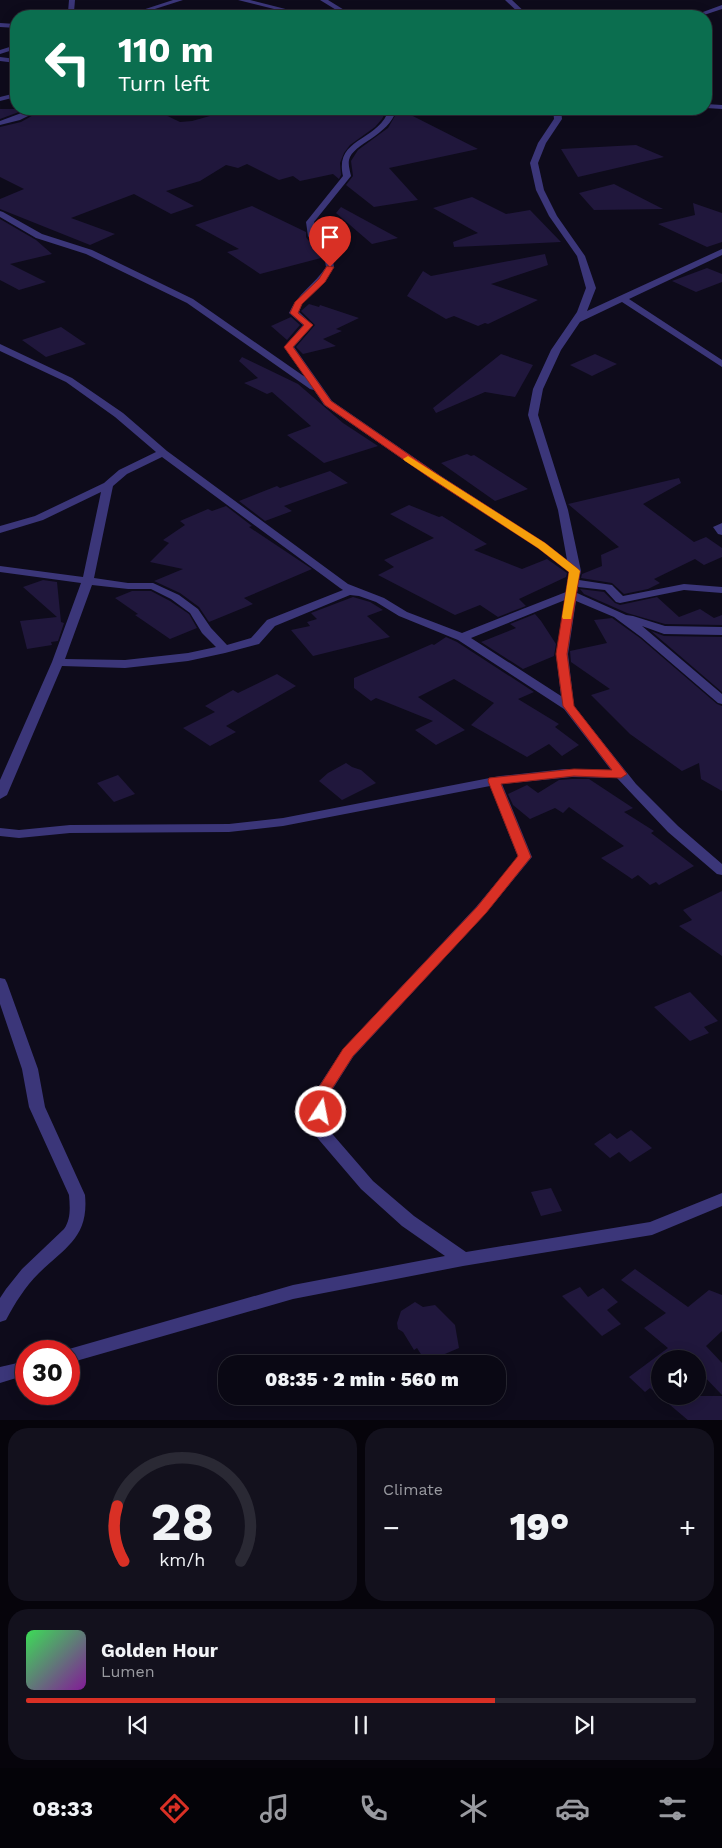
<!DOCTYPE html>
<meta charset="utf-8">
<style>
:root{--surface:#0a0814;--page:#13111d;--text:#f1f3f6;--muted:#999aa0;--line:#2a2934;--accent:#d93025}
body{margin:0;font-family:"Work Sans",sans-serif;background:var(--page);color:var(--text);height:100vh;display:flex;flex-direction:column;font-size:19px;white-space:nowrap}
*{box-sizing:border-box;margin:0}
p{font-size:16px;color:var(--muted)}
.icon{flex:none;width:28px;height:28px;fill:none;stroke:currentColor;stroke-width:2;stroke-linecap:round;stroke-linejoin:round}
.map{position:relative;height:1420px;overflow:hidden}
.side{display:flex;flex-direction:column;gap:8px;padding:8px;background:#06040b;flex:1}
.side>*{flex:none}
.guide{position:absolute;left:10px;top:10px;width:702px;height:105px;border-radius:20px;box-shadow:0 2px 12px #0003,0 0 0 1px var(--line);background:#0b6e4f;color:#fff;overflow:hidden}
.buttons{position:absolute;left:651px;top:1350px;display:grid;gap:10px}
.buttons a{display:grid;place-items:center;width:55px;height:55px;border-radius:50%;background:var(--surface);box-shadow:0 2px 12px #0003,0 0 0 1px var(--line);font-size:25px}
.speed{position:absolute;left:15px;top:1340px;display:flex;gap:10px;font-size:25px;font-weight:700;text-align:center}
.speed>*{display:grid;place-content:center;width:65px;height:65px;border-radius:50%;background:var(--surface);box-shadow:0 2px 12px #0003,0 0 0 1px var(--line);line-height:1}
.speed .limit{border:8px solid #d22;background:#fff;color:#111}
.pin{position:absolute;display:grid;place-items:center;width:42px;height:42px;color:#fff;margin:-51px -21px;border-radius:50% 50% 50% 0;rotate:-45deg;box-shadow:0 0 5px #0007}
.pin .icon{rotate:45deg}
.me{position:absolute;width:55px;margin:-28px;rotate:11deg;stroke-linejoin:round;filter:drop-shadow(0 0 4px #0008)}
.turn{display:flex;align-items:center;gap:18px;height:105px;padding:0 25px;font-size:22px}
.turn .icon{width:65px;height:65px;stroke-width:2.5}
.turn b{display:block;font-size:35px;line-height:42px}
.big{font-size:38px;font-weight:800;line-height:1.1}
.side .card{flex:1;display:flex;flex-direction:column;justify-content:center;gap:8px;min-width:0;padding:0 18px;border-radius:20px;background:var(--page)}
.side .dial{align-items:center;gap:0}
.dial svg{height:130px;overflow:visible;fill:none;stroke:var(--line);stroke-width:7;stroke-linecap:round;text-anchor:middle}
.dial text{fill:var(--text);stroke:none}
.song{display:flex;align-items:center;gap:15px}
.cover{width:60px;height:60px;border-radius:8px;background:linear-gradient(135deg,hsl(130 70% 55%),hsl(290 70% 35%))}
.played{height:5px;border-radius:2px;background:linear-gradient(90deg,var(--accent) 70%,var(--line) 70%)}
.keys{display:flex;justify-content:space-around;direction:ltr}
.heat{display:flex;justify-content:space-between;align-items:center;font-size:28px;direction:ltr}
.side .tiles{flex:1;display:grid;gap:8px;grid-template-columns:1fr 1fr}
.card:last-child{grid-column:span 2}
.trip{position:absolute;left:218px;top:1355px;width:288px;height:50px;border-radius:20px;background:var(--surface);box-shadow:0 2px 12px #0003,0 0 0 1px var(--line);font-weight:800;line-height:50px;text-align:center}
.menu{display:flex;height:80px;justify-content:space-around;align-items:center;background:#040308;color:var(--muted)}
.menu .icon{width:35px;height:35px}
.menu .selected{color:var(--accent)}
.menu b{font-size:22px;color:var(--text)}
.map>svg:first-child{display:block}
</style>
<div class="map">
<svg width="722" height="1421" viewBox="0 0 722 1421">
<rect width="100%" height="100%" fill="#0e0b1b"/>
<g fill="#20173c">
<polygon points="0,109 27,109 0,119"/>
<polygon points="44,109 104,109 110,113 134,109 153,109 180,122 192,121 235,109 259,109 273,115 301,109 387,109 382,119 375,127 350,145 344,153 340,163 341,175 339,179 333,174 300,181 293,176 279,180 247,164 238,168 226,165 200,181 166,191 194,206 171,214 134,194 71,218 115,234 90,245 0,209 0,199 24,189 0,177 0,127 21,122"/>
<polygon points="399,109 478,149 389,168 418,200 374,207 346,185 353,176 351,161 358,150 388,128"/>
<polygon points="636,145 664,157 578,177 561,149"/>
<polygon points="614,184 663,209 594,210 579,193"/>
<polygon points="472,197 506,214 530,210 561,242 454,247 453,242 478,233 433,208"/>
<polygon points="693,203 722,213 722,242 707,247 658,224 695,215"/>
<polygon points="252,206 306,232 306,237 321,258 260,274 227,252 239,249 195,225"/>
<polygon points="341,207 398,238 372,244 336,213"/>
<polygon points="0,219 36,240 52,254 10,264 46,282 19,290 0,280"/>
<polygon points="321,240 345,252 331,255"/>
<polygon points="545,254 548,265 491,284 538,300 488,324 485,323 478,326 454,316 446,319 407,296 423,271 431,276"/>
<polygon points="707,268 722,274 722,282 696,292 672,281"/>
<polygon points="309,304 319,307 320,305 359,318 336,329 342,331 323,339 336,346 303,354 296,347 315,325 301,311"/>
<polygon points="291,317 300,325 287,340 271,326"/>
<polygon points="61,327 86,344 46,357 22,340"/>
<polygon points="501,354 533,365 515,397 485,392 436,413 433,408"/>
<polygon points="595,354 617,364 592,376 570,365"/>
<polygon points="242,357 298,384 343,423 378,446 324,463 287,435 311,426 272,392 267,394 244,383 258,378 239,361"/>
<polygon points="467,454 471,456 474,455 528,489 495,501 441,463"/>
<polygon points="330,471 348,483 284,506 292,511 265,521 239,501 277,486 280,488"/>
<polygon points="679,478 681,483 643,504 694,542 706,537 722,548 722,557 704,565 695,559 654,579 660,583 648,589 624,594 612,583 581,578 582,574 602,566 601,555 619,547 568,504"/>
<polygon points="409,505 439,517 442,516 487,544 474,550 522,569 547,559 567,573 566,577 519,599 526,606 498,617 480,605 455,615 378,575 394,567 384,560 434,538 390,514"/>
<polygon points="226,506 252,526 249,527 312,569 244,598 253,604 209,622 199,607 180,593 154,581 183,569 150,562 169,543 163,540 185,525 180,521 208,509 212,511"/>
<polygon points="43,580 57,582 61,622 64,623 58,641 51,642 52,645 27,649 20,621 57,617 23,587"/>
<polygon points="580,589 604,592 615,603 620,605 657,597 679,617 700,609 714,618 722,615 722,625 665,624 627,613 584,594"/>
<polygon points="132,591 151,591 170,601 189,614 197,628 170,639 135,615 138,614 115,598"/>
<polygon points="353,597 370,602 383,610 367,616 390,637 313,656 291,630 310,626 307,622 317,619 311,613"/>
<polygon points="535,614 541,621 556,644 554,656 523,669 481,642 516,628 510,624"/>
<polygon points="612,618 640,638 717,704 722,706 722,791 701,779 699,763 682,771 630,734 591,695 610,689 571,662 570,651 607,643 594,620"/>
<polygon points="651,631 664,636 722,637 722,692"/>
<polygon points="446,637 457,642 534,692 518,699 559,724 555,727 579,745 562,756 549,744 527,757 471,725 494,703 454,679 418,697 465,730 436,745 415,730 433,721 376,698 371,701 354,688 354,678 432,644 434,645"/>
<polygon points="277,674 296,686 226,726 236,732 210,746 183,728 215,712 205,706 233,690 238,693"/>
<polygon points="346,763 352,767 361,770 376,783 342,800 319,781 328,773"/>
<polygon points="118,775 135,794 114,802 97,783"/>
<polygon points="572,779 589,779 633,808 624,812 654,831 651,833 694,866 659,885 656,882 650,885 638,875 632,879 601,858 624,846 569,807 563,813 555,808 530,819 513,805 508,794 527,785 538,793 559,780"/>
<polygon points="722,891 722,956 679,926 692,920 683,910"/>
<polygon points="690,992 718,1021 704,1027 709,1033 690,1041 654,1007"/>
<polygon points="631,1130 652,1148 630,1162 619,1152 610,1158 594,1144 610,1133 617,1139"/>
<polygon points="551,1188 562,1211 541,1216 531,1192"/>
<polygon points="635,1269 688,1307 709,1290 722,1295 722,1331 706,1346 722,1363 722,1395 698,1370 698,1359 660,1359 660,1396 722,1396 722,1421 689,1421 650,1388 645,1392 629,1377 668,1348 644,1328 666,1313 621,1280"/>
<polygon points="580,1287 588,1297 603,1288 618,1302 607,1310 621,1324 602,1336 562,1296"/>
<polygon points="415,1302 423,1307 435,1305 455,1325 459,1348 426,1362 417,1348 414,1350 403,1332 398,1329 397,1323 401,1311"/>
</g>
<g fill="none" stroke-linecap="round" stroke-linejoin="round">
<g fill="#3b3679" fill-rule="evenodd">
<polygon points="69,0 75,0 74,12 71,16 64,16 68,12"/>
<polygon points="173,0 183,0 133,16 124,16"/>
<polygon points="238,0 250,0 313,16 302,16"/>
<polygon points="320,0 328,0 354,16 346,16"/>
<polygon points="505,0 512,0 529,16 522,16"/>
<polygon points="722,5 722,9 701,16 692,16"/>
<polygon points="0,23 16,24 16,28 0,27"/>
<polygon points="16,45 16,49 0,54 0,50"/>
<polygon points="0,57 16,59 16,63 0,61"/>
<polygon points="16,93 16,97 0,101 0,97"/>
<polygon points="706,104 722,105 722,109 706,108"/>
<polygon points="32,109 42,109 20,120 0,125 0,121"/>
<path d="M 389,109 L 397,109 C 388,137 353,143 349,160 C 348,165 350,171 351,176 L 314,222 L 316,236 L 333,261 L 334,267 L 325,282 L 302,304 L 299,312 L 313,325 L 294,347 L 332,401 L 441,476 L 545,543 L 567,560 L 558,510 L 528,415 L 533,389 L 551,350 L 577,312 L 586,288 L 577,256 L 549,216 L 536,190 L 530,163 L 538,143 L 554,119 L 553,109 L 561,109 L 562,119 L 546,143 L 538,163 L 544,190 L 557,216 L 585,256 L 596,288 L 587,311 L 722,249 L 722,255 L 629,299 L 722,360 L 722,367 L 622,302 L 580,322 L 561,350 L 543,389 L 538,415 L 568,510 L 581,571 L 579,580 L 612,585 L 623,596 L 684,584 L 722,587 L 722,593 L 684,590 L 620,603 L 616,602 L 605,590 L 578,587 L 577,593 L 626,615 L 633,616 L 665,626 L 722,627 L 722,635 L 664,634 L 642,626 L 722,694 L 722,704 L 718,703 L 641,637 L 614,617 L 576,601 L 568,654 L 574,706 L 636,784 L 678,826 L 722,864 L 722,875 L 717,874 L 668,832 L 617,778 L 572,777 L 502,784 L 532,857 L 486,913 L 353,1057 L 329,1095 L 328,1129 L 373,1181 L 414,1216 L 466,1252 L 650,1222 L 722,1193 L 722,1206 L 652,1235 L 463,1266 L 293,1299 L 69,1363 L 69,1351 L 62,1351 L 293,1285 L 445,1256 L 402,1226 L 361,1189 L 314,1134 L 312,1130 L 313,1095 L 343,1049 L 476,907 L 518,857 L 490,786 L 283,826 L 229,832 L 70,833 L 19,838 L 0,836 L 0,828 L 19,830 L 70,825 L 229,824 L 283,818 L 500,776 L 565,769 L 611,770 L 564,709 L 458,640 L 399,616 L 376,602 L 359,596 L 350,595 L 275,626 L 259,644 L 225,653 L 188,661 L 125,668 L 62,666 L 7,795 L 0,799 L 0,780 L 52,662 L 81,583 L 0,572 L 0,566 L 83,577 L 101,492 L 43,520 L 0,533 L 0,526 L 35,516 L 104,483 L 119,470 L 156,452 L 115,417 L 66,382 L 0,351 L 0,344 L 72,378 L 123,413 L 167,451 L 348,584 L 384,598 L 407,612 L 462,633 L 566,592 L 569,572 L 537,547 L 433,480 L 324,405 L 314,390 L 310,389 L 187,303 L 86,254 L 36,238 L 0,217 L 0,211 L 3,212 L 42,234 L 92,250 L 193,299 L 305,377 L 284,347 L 303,325 L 289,313 C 297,294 315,284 326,267 L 325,261 L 308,236 L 306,222 L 343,176 C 334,137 379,142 389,109 ZM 162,457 L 340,588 L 343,590 L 267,620 L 251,638 L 227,645 L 211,628 L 198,609 L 179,595 L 153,583 L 128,583 L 94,578 L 113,486 L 127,474 ZM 92,585 L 128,589 L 151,589 L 171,599 L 190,613 L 202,633 L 216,647 L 188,653 L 125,660 L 65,659 ZM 565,600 L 556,654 L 561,696 L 471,638 Z"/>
<polygon points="722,523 722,535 718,534 713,527"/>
<path d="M 0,978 L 5,979 L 7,983 L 38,1069 L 45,1107 L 85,1195 C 89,1237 66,1247 39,1273 C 25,1287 15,1303 6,1320 L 0,1322 L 0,1298 L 6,1289 L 22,1269 L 64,1229 C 71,1219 70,1207 69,1195 L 29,1107 L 22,1069 L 0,1004 Z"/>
<polygon points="26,1361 26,1375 0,1383 0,1367"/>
</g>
</g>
<polygon fill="#d93025" stroke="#8d1f18" points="327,266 334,267 325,282 302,304 298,313 313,325 293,347 331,401 440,476 545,543 578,569 580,571 567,654 574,706 627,774 621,778 574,776 501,784 531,857 486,913 353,1056 328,1095 328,1112 326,1116 321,1117 316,1116 313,1112 314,1095 343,1049 477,907 518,856 488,781 489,778 574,769 612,770 563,706 556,654 569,572 538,548 433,480 325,405 284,347 304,325 290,313 295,302 319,279"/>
<polygon fill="#f59e0b" points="408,456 545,543 578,569 580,571 571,619 563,619 562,617 569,572 538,548 405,461 403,459"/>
</svg>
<div class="buttons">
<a><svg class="icon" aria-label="sound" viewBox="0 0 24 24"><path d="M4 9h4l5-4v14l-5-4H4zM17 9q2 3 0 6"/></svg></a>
</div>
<div class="speed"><div class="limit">30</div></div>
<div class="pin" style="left:330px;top:267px;background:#d93025"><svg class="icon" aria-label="arrive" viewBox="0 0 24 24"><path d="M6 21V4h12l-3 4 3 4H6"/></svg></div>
<svg class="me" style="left:321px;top:1112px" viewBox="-20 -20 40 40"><circle r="17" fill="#d93025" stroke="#fff" stroke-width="3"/><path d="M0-11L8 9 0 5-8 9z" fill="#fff"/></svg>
<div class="trip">08:35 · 2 min · 560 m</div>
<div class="guide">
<div class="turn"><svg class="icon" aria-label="left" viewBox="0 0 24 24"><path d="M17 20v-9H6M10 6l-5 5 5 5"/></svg><div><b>110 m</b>Turn left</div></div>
</div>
</div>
<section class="side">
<div class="tiles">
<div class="card dial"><svg viewBox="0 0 100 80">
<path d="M14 69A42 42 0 1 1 86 69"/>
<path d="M14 69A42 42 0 0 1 10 35" stroke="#d93025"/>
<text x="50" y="56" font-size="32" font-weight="700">28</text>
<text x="50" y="72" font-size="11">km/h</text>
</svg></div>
<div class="card"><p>Climate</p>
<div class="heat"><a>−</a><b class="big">19°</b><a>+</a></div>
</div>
<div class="card">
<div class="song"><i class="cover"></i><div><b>Golden Hour</b><p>Lumen</p></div></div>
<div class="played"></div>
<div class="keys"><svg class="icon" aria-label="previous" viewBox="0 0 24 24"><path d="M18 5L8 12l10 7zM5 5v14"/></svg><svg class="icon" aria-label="pause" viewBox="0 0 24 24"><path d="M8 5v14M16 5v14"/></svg><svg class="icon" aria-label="next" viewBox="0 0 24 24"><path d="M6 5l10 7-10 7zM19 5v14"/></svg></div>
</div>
</div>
</section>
<nav class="menu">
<b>08:33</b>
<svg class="icon selected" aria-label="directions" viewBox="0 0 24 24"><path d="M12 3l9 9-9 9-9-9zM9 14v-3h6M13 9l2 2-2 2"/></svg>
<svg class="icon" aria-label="music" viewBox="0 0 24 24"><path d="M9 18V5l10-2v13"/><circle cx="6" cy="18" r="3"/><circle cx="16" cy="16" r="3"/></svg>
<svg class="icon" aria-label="phone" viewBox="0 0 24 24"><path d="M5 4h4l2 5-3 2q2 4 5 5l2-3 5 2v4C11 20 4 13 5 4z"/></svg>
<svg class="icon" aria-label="climate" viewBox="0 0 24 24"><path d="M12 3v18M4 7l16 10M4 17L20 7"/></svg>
<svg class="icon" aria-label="car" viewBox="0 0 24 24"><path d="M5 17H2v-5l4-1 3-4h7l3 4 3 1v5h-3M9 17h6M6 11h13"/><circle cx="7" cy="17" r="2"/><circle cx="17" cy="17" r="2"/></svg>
<svg class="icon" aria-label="filters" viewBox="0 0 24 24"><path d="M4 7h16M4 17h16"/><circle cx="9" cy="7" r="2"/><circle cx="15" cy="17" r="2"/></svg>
</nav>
